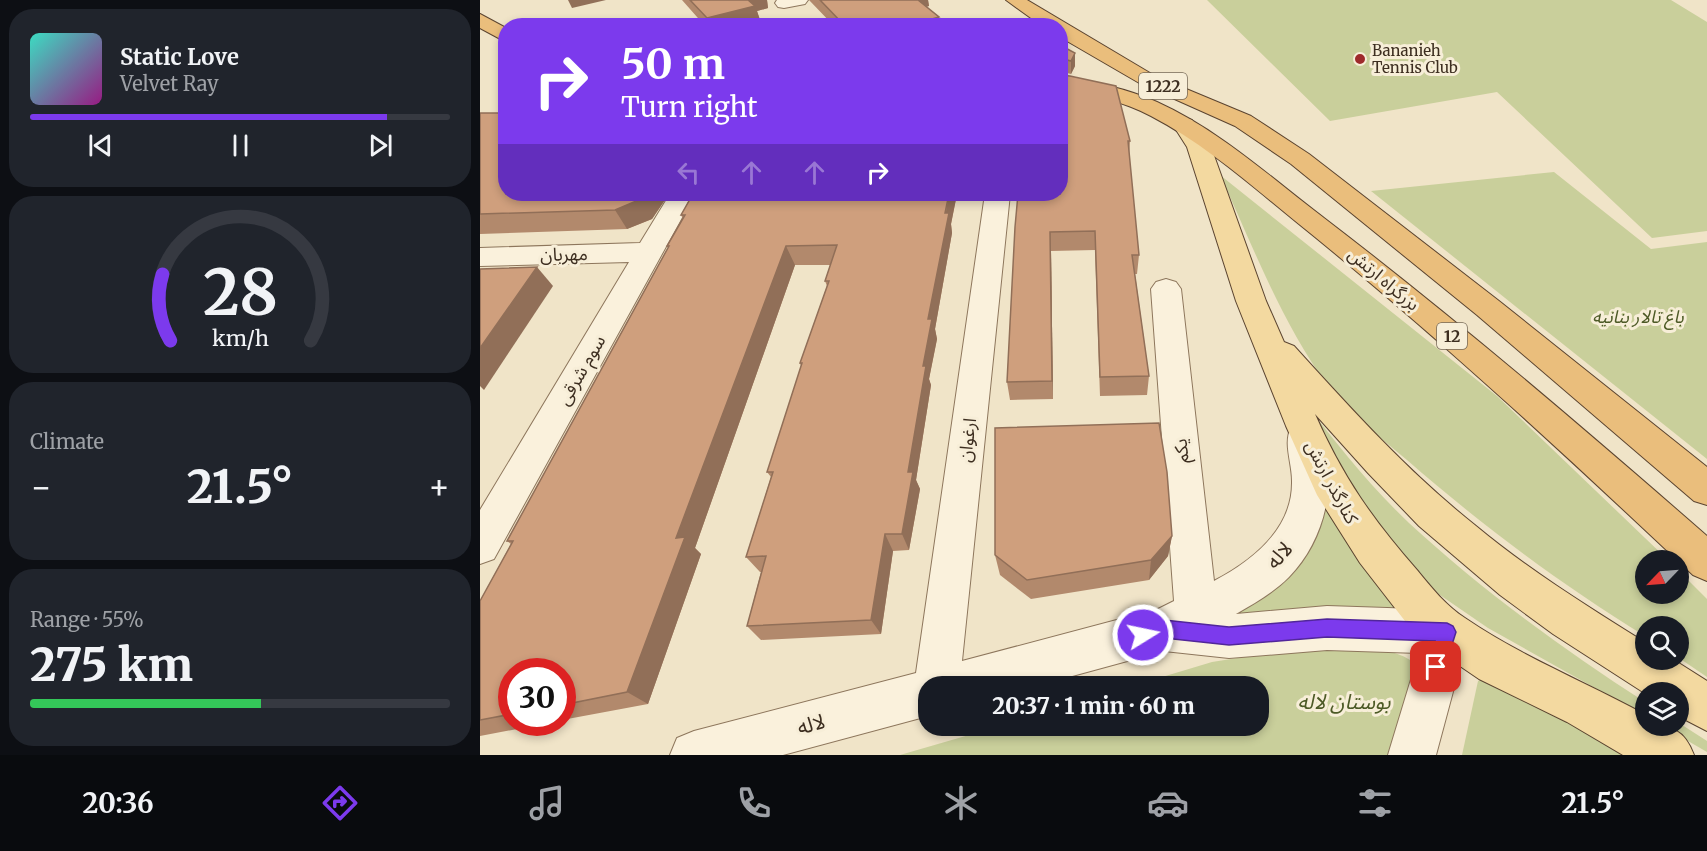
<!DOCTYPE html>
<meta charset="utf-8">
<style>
:root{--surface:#171b24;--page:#20242c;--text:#f1f3f6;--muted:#9ea1a6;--line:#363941;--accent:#7c3aed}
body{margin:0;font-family:Merriweather,"Noto Sans Arabic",serif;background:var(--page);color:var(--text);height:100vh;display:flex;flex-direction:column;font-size:22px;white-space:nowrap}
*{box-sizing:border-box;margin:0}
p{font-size:20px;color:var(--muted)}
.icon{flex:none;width:33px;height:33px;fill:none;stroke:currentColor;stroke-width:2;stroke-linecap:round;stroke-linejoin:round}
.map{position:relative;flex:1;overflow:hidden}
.drawer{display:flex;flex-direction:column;gap:9px;padding:9px;background:#0d0f14;width:480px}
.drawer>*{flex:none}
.banner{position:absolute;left:18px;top:18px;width:570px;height:183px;border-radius:24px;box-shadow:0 3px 9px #0003;background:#7c3aed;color:#fff;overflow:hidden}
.needle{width:39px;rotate:245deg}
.fabs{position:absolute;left:1155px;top:550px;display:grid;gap:12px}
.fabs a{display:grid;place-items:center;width:54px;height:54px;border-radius:50%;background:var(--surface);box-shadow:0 3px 9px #0003;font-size:30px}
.speed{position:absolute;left:18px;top:658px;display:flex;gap:12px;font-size:30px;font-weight:700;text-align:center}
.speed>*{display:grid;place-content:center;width:78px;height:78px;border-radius:50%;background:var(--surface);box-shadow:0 3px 9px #0003;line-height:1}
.speed .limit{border:9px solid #d22;background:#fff;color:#111}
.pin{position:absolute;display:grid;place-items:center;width:51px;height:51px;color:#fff;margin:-26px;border-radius:12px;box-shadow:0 3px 9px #0006}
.me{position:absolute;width:66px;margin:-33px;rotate:80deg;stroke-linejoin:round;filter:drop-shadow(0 0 4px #0008)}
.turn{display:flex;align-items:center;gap:21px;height:126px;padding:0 24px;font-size:27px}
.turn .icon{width:78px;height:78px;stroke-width:2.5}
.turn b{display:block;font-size:42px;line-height:51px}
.lanes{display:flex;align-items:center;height:57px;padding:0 24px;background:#0003;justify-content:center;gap:30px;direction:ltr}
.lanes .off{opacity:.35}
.big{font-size:45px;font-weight:800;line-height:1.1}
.drawer .widget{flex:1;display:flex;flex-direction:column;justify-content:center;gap:9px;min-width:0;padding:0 21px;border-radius:24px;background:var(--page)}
.drawer .dial{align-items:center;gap:0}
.dial svg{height:156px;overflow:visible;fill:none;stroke:var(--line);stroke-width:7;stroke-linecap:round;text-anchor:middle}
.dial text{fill:var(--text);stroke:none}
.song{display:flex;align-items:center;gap:18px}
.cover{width:72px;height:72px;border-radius:9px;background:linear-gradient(135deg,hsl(170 70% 55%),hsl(310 70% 35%))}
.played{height:6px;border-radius:3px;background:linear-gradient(90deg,var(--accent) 85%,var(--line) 85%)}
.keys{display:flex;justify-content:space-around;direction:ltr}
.heat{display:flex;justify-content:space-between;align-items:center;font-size:33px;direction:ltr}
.charge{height:9px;border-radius:4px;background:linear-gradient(90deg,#34c759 55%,var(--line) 0)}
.trip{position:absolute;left:438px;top:676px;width:351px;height:60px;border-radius:24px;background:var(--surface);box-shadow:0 3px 9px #0003;font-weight:800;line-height:60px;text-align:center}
.tabs{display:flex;height:96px;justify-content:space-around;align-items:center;background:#090b0e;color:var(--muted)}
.tabs .icon{width:42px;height:42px}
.tabs .current{color:var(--accent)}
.tabs b{font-size:27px;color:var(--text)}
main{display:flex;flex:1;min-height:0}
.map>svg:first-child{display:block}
</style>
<main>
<section class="drawer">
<div class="widget">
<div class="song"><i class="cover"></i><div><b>Static Love</b><p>Velvet Ray</p></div></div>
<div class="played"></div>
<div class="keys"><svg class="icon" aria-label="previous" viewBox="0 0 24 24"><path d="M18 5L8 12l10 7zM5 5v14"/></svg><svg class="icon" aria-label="pause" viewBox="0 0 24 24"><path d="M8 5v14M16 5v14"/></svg><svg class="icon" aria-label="next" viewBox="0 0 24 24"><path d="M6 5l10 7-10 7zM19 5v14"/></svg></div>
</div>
<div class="widget dial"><svg viewBox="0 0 100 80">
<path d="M14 69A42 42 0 1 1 86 69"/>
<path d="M14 69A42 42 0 0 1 10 35" stroke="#7c3aed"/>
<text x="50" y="56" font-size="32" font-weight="700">28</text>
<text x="50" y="72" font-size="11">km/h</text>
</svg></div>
<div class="widget"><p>Climate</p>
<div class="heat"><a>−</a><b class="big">21.5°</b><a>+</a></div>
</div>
<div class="widget"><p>Range · 55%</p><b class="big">275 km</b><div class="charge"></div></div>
</section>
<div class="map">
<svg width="1227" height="755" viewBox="0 0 1227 755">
<rect width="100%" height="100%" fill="#f0e4c8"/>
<g fill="#c9cf9b">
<polygon points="727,0 1191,0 1227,22 1227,231 1172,238 1017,92 850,121"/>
<polygon points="1074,172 1171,249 1227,242 1227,459 891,191"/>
<path d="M 740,175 L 1017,396 L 1189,561 L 1166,561 L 1166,594 L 1198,594 L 1199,571 L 1227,599 L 1227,677 L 1199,658 L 1198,627 L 1166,627 L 1165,636 C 1079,583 1004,527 927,460 C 900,437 869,415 848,386 C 801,322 773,246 740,175 Z"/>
<path d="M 822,399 C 855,442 890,486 929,523 C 1002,590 1082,649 1165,702 L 1165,716 L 1008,628 L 957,593 L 898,529 Z"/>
<polygon points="844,508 926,616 855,607 817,608 733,618"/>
<path d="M 832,646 C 865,648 916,642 940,668 L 911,755 L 420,755 L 520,726 L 778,726 L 778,687 L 649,687 L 732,662 Z"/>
<polygon points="1008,678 1150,755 982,755 998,681"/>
<polygon points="1199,723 1227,741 1227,752 1182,726 1198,726"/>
</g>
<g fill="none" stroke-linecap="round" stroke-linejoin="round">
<defs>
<g id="minor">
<polygon points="297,0 328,0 325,4 304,8 298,7 295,3"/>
<polygon points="190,194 215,194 14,559 0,564 0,510 149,262 0,266 0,248 160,243"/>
<path d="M 505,194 L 530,194 L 482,661 L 678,609 L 694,601 L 671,289 L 676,282 L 686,279 L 696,282 L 701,289 L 734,581 C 772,561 813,529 812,481 C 812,462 803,444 811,427 L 824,422 L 837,427 C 861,475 846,539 809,577 C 793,593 775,603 756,614 L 847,606 L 967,610 L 982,617 L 989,632 L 956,755 L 908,755 L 939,653 L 847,650 L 749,658 L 684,651 L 552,687 L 448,687 L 448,716 L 303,755 L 190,755 L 197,738 L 214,731 L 436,673 Z"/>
</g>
<path id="primary" d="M 704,118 L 712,120 L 731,147 L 786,301 L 804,342 L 814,346 C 871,409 929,473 996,526 C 1049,570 1107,606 1166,643 L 1166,660 L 1194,660 L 1227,681 L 1227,731 L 1198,716 L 1198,693 L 1166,694 L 1073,634 L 1020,595 L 939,526 L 888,473 L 835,414 C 862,476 893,520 937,570 C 951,587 966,606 985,618 C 1042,657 1106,682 1166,715 L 1166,726 C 1192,726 1204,729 1214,755 L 1143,755 L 1087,722 L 999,679 L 952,647 L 925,621 L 880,563 L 837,495 L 806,426 L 756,301 L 707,147 L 693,125 L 696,120 Z"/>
<g id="trunk">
<polygon points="526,0 547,0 675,76 771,116 829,154 1019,301 1227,467 1227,505 1214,501 997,315 811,164 755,126 661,84 580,37 580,26 562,26"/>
<polygon points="0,14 26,28 26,42 0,28"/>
<path d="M 580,76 C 613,82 646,88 677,102 C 739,130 790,177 844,218 C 976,319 1102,427 1227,536 L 1227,581 L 1213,575 C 1091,460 966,344 835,237 C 782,195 732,148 671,116 C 643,101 612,95 580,88 Z"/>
</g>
</defs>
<use href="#minor" stroke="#8d765c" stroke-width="2"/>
<use href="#primary" stroke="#5b4430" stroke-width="2"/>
<use href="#trunk" stroke="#5b4430" stroke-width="2"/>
<use href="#minor" fill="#faf1dc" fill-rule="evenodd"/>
<use href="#primary" fill="#f3d9a0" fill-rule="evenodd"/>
<use href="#trunk" fill="#eabe7c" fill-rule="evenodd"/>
</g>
<g fill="#b2896c">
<polygon points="202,0 287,0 288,8 277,11 281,23 272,26 225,26"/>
<polygon points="329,0 448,0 449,6 446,7 459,17 460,26 354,26"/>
<polygon points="580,45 595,53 595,66 591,74 580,71"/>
<polygon points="580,75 650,141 649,157 659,255 657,274 655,274 669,376 667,395 620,396 615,250 571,251 573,399 530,400 527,382"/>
<polygon points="0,113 26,194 189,194 172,219 147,229 0,234"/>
<polygon points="210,194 477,194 471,224 472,233 455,329 457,339 449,379 451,385 436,480 440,489 429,550 413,551 401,634 281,640 267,626 281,572 280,572 266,557 291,477 287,472 321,366 320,363 347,286 345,281 350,265 315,265 215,548 221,554 168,704 82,720 82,672 32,672 32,723 69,723 0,736 0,601 31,544 27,541 188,248 187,246 203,219 201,215 211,196"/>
<polygon points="692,536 688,556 669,580 551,599 520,575 515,555"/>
</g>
<g fill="#916f58">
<polygon points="88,0 126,0 92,8"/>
<polygon points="266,0 287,0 288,8 277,11 281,23 272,26 230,26 227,18"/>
<polygon points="432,0 448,0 449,6 434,10"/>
<polygon points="459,17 460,26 427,26"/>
<polygon points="595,53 595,66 591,74 591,61"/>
<polygon points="165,194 189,194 172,219 147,229 135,210"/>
<polygon points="469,194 477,194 471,224 472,233 455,329 457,339 449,379 451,385 436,480 440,489 429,550 422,534 428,472 443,366 448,319"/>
<polygon points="570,232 571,251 573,399 572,381"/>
<polygon points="306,246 315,265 215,548 221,554 168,704 147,692 196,538"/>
<polygon points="57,267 73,286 4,390 0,386 0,348"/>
<polygon points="405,534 413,551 401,634 391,620"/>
<polygon points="692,536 688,556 669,580 671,560"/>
</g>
<g fill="#cf9f7d" stroke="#916f58" stroke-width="1.5">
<polygon points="210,0 268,0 275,6 227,18"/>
<polygon points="340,0 438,0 459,17 427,26 365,26"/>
<polygon points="538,20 548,26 528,26"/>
<polygon points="580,45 595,53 591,61 580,58"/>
<polygon points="580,75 590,76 636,86 650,141 648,141 659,255 652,255 669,376 620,377 615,231 570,232 572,381 527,382 535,227 538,194 580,194"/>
<polygon points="0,113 26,113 26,194 165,194 161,199 135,210 0,214"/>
<polygon points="213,194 469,194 465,213 469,213 448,319 452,319 443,366 446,366 428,472 433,472 422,534 405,534 391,620 267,626 286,556 266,557 293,472 287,472 322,363 320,363 349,281 345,281 357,245 306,246 196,538 205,537 147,692 82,705 82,672 32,672 32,714 0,720 0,601 33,541 27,541 189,246 187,246 205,215 201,215"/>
<polygon points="57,267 0,348 0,269"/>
<polygon points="679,423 687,472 692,536 671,560 547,580 515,555 515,428"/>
</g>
<polygon fill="#7c3aed" stroke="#51269a" stroke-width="1.5" points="847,619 967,623 973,626 976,632 963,673 956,676 950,673 947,667 955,641 847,637 749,645 684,638 663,644 656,641 654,635 656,629 684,620 749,627"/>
<circle fill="#9e2a2b" stroke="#f7eed8" stroke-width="2" cx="880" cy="59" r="6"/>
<g text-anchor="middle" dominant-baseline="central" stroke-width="6" stroke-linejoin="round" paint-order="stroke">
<g font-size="15" fill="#3d2e20" stroke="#f7eed8" text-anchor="start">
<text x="892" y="50">Bananieh<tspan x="892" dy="17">Tennis Club</tspan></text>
</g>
<g fill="#f7eed8" stroke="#756857" stroke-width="1.5">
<rect x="659" y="73" width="48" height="26" rx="4.5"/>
<rect x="957" y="323" width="30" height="26" rx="4.5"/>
</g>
<g font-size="16" font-weight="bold" fill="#3d2e20">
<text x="683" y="86">1222</text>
<text x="972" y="336">12</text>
</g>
<g font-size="18" fill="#3d2e20" stroke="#f7eed8">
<text transform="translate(84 254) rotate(-1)">مهربان</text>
<text transform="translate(904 279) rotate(40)">بزرگراه ارتش</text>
<text transform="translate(101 370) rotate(-60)">سوم شرقی</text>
<text transform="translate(487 440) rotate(-83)">ارغوان</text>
<text transform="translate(701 451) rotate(-95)">یکم</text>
<text transform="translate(852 482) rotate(62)">کنارگذر ارتش</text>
</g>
<g font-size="18" font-style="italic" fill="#4d5a26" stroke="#f7eed8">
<text x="1158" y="316">باغ تالار بنانیه</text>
</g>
<g font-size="21" fill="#3d2e20" stroke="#f7eed8">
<text transform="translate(799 555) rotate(-48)">لاله</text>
<text transform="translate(331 724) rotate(-15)">لاله</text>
</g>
<g font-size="21" font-style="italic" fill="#4d5a26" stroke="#f7eed8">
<text x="864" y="701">بوستان لاله</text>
</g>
</g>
</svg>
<div class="fabs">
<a><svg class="needle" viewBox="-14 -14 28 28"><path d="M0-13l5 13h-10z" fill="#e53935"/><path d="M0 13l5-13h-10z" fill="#9ea1a6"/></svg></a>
<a><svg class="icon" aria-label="search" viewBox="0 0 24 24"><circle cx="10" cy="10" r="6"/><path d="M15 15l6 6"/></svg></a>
<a><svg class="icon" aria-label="layers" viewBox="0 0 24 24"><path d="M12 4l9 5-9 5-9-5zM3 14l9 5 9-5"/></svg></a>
</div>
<div class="speed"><div class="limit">30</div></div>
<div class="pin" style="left:956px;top:667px;background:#d93025"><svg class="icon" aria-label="arrive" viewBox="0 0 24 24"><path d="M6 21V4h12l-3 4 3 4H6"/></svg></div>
<svg class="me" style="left:663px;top:635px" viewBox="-20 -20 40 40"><circle r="17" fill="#7c3aed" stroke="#fff" stroke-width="3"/><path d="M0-11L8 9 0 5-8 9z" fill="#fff"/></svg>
<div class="trip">20:37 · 1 min · 60 m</div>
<div class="banner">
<div class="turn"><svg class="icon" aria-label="right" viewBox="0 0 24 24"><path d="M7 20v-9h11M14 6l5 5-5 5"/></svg><div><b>50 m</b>Turn right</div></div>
<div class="lanes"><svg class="icon off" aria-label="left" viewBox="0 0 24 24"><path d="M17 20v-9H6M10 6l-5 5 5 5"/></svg><svg class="icon off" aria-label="ahead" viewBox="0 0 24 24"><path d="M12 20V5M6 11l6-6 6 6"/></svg><svg class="icon off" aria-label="ahead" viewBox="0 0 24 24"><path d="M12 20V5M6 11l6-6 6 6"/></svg><svg class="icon" aria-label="right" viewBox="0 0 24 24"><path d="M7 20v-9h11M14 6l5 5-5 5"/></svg></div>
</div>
</div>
</main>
<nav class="tabs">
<b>20:36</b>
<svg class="icon current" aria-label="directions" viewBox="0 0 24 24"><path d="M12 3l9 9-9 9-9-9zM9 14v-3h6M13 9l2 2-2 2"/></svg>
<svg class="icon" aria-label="music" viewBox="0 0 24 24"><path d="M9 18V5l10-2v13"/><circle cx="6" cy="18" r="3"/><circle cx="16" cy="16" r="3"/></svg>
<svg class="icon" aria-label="phone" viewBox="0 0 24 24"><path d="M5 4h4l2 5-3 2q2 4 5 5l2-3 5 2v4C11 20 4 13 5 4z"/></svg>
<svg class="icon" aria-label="climate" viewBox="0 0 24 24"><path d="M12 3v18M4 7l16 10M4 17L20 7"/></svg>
<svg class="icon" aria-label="car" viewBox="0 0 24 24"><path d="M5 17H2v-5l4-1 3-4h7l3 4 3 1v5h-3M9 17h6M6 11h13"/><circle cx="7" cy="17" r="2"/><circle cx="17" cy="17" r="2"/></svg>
<svg class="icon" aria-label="filters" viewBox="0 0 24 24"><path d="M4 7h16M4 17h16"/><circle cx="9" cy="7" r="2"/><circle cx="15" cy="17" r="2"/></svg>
<b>21.5°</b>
</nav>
